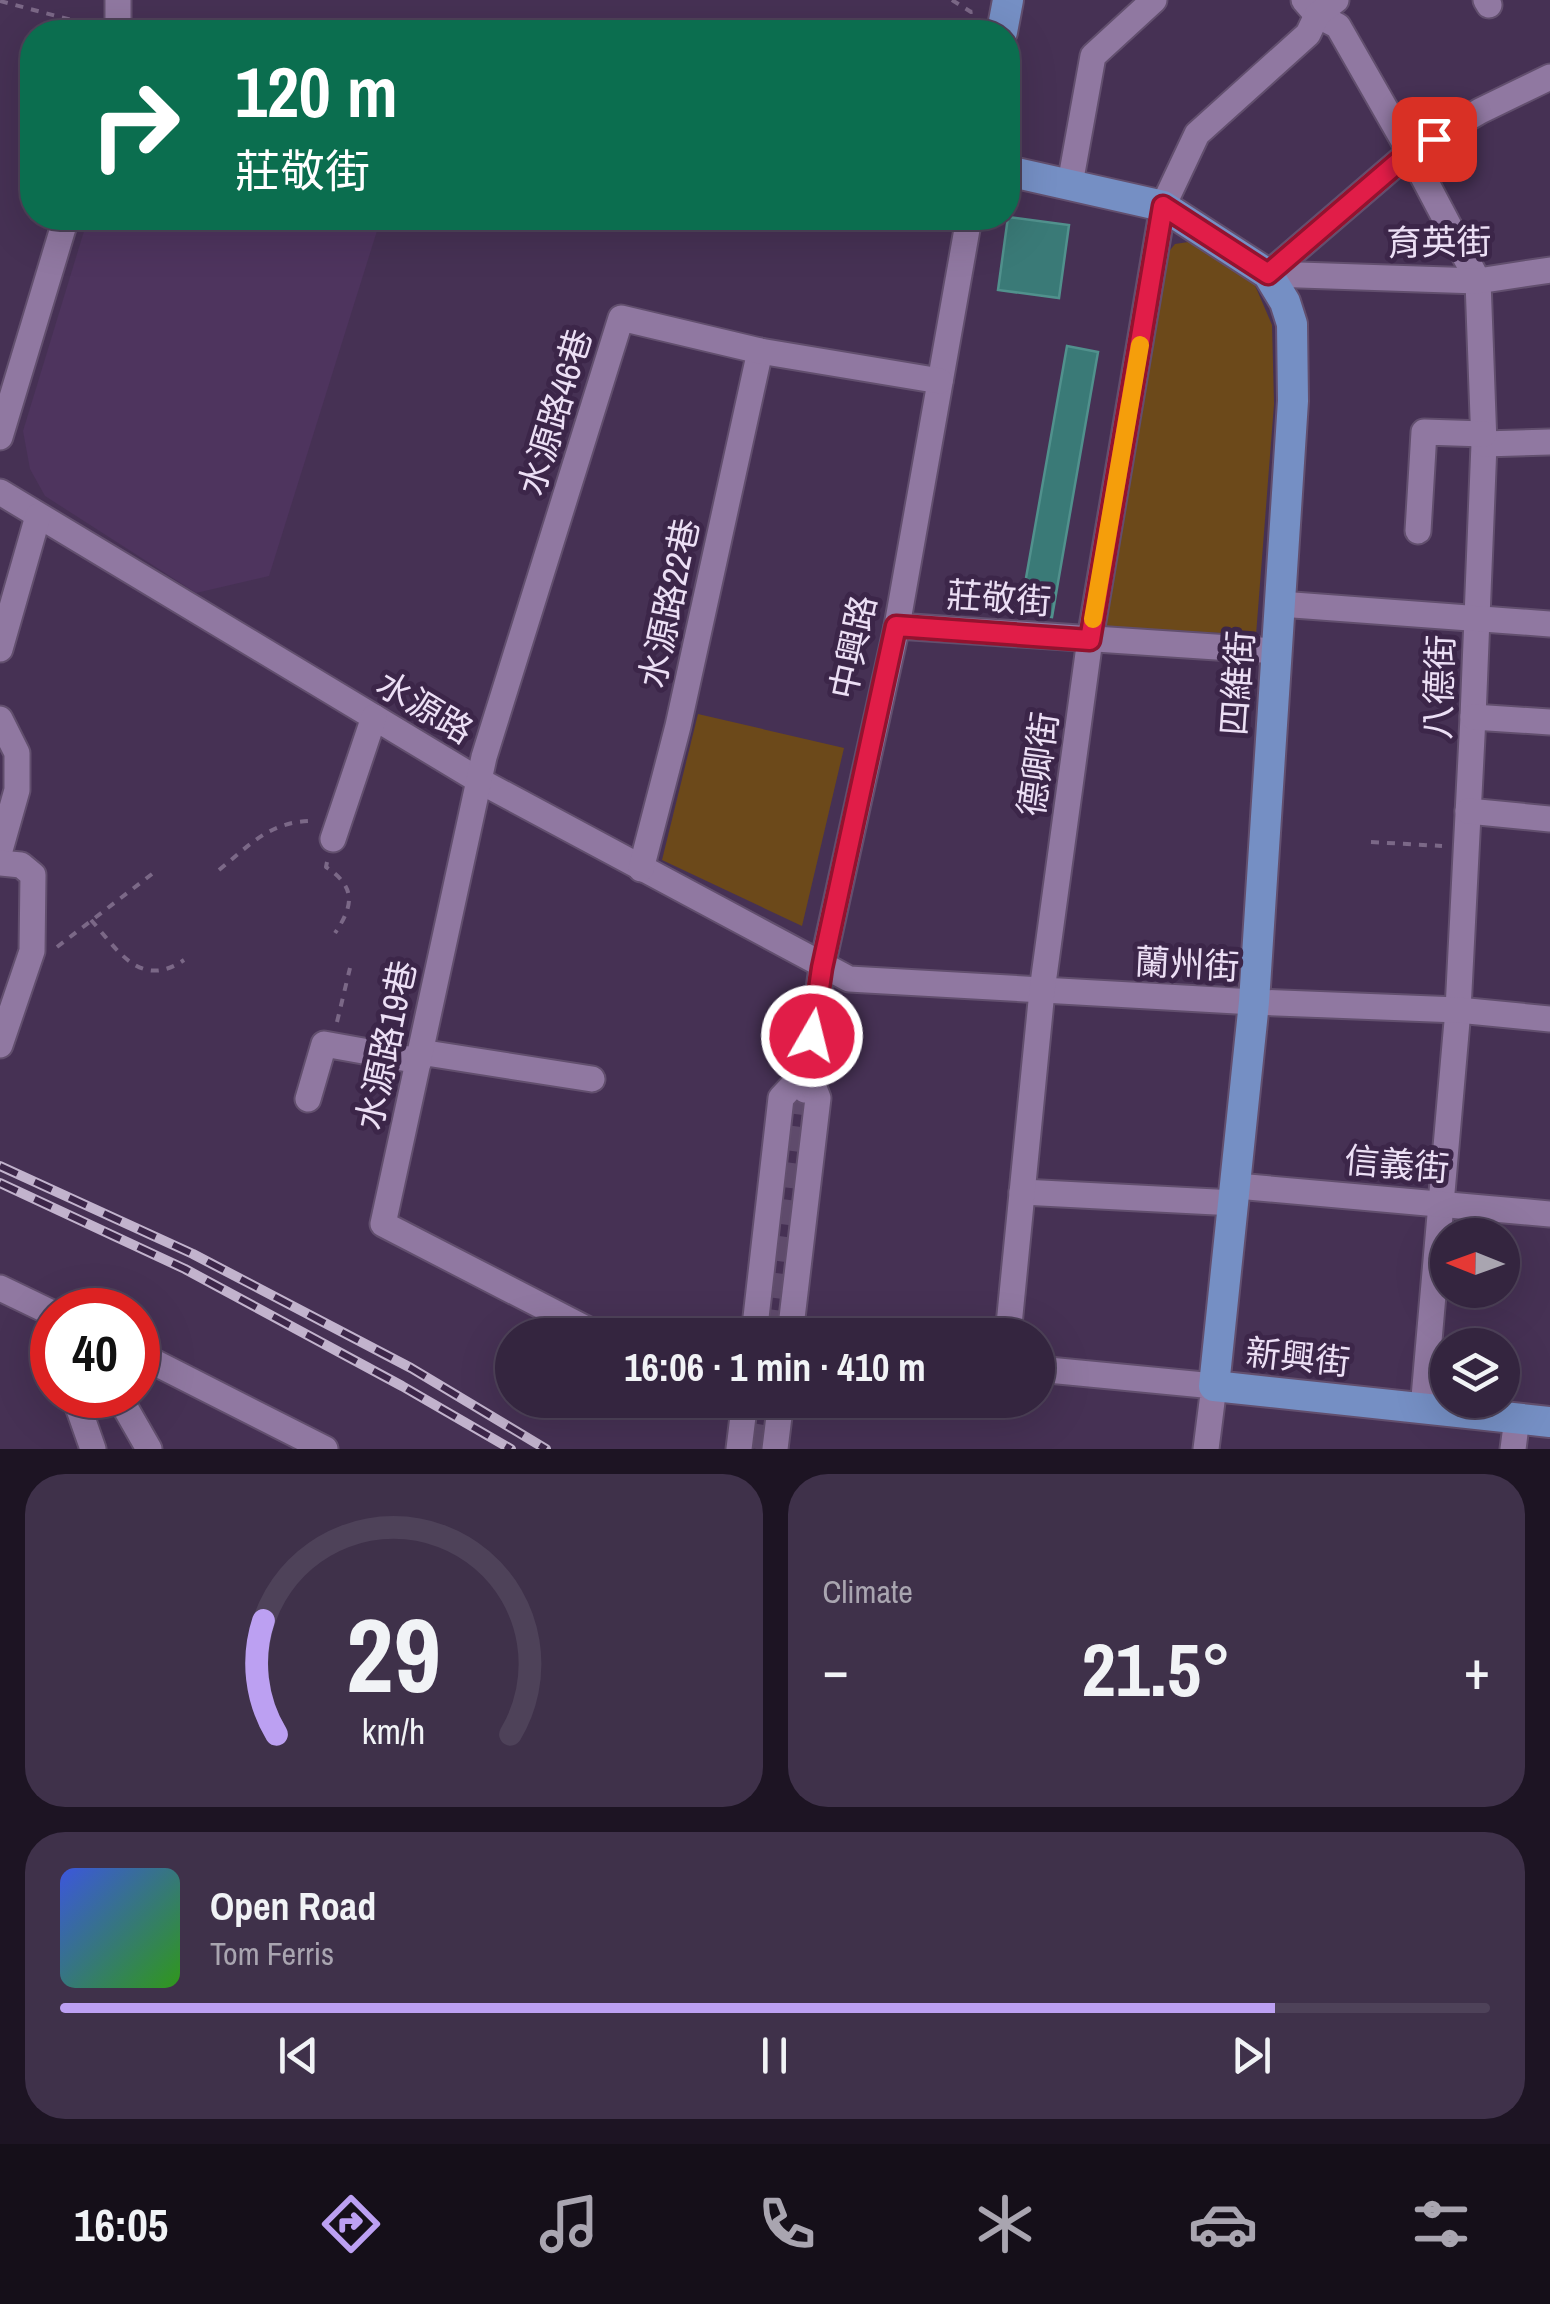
<!DOCTYPE html>
<meta charset="utf-8">
<style>
:root{--surface:#34253f;--page:#3f314a;--text:#f1f3f6;--muted:#a9a5b0;--line:#4e4259;--accent:#bca0f2}
body{margin:0;font-family:"Archivo Narrow","Noto Sans TC",sans-serif;background:var(--page);color:var(--text);height:100vh;display:flex;flex-direction:column;font-size:38px;white-space:nowrap}
*{box-sizing:border-box;margin:0}
p{font-size:32px;color:var(--muted)}
.icon{flex:none;width:55px;height:55px;fill:none;stroke:currentColor;stroke-width:2;stroke-linecap:round;stroke-linejoin:round}
.map{position:relative;height:1449px;overflow:hidden}
.details{display:flex;flex-direction:column;gap:25px;padding:25px;background:#1d1423;flex:1}
.details>*{flex:none}
.top-card{position:absolute;left:20px;top:20px;width:1000px;height:210px;border-radius:40px;box-shadow:0 10px 40px #0002,0 0 0 2px var(--line);background:#0b6e4f;color:#fff;overflow:hidden}
.needle{width:65px;rotate:271deg}
.buttons{position:absolute;left:1430px;top:1218px;display:grid;gap:20px}
.buttons a{display:grid;place-items:center;width:90px;height:90px;border-radius:50%;background:var(--surface);box-shadow:0 10px 40px #0002,0 0 0 2px var(--line);font-size:50px}
.speed{position:absolute;left:30px;top:1288px;display:flex;gap:20px;font-size:50px;font-weight:700;text-align:center}
.speed>*{display:grid;place-content:center;width:130px;height:130px;border-radius:50%;background:var(--surface);box-shadow:0 10px 40px #0002,0 0 0 2px var(--line);line-height:1}
.speed .limit{border:15px solid #d22;background:#fff;color:#111}
.pin{position:absolute;display:grid;place-items:center;width:85px;height:85px;color:#fff;margin:-42px;border-radius:20px;box-shadow:0 5px 15px #0006}
.me{position:absolute;width:110px;margin:-55px;rotate:8deg;stroke-linejoin:round;filter:drop-shadow(0 0 8px #0008)}
.turn{display:flex;align-items:center;gap:35px;height:210px;padding:0 50px;font-size:45px}
.turn .icon{width:130px;height:130px;stroke-width:2.5}
.turn b{display:block;font-size:70px;line-height:85px}
.big{font-size:75px;font-weight:800;line-height:1.1}
.details .tile{flex:1;display:flex;flex-direction:column;justify-content:center;gap:15px;min-width:0;padding:0 35px;border-radius:40px;background:var(--page)}
.details .dial{align-items:center;gap:0}
.dial svg{height:260px;overflow:visible;fill:none;stroke:var(--line);stroke-width:7;stroke-linecap:round;text-anchor:middle}
.dial text{fill:var(--text);stroke:none}
.song{display:flex;align-items:center;gap:30px}
.cover{width:120px;height:120px;border-radius:15px;background:linear-gradient(135deg,hsl(230 70% 55%),hsl(110 70% 35%))}
.played{height:10px;border-radius:5px;background:linear-gradient(90deg,var(--accent) 85%,var(--line) 85%)}
.keys{display:flex;justify-content:space-around;direction:ltr}
.heat{display:flex;justify-content:space-between;align-items:center;font-size:55px;direction:ltr}
.details .tiles{flex:1;display:grid;gap:25px;grid-template-columns:1fr 1fr}
.tile:last-child{grid-column:span 2}
.trip{position:absolute;left:495px;top:1318px;width:560px;height:100px;border-radius:50px;background:var(--surface);box-shadow:0 10px 40px #0002,0 0 0 2px var(--line);font-weight:800;line-height:100px;text-align:center}
.dock{display:flex;height:160px;justify-content:space-around;align-items:center;background:#150f19;color:var(--muted)}
.dock .icon{width:70px;height:70px}
.dock .active{color:var(--accent)}
.dock b{font-size:45px;color:var(--text)}
.map>svg:first-child{display:block}
</style>
<div class="map">
<svg width="1550" height="1449" viewBox="0 0 1550 1449">
<rect width="100%" height="100%" fill="#463154"/>
<polygon fill="#4e345e" points="88,218 381,218 269,576 196,593 45,496 30,469 23,431"/>
<g fill="#6c491a">
<polygon points="1195,241 1254,283 1272,325 1274,404 1256,635 1099,626 1162,260 1175,244"/>
<polygon points="698,714 844,748 802,926 662,860"/>
</g>
<g fill="#3a7a77" stroke="#51918d" stroke-width="2.5">
<polygon points="1008,217 1069,225 1059,298 998,290"/>
<polygon points="1067,346 1098,352 1052,617 1020,612"/>
</g>
<g fill="none" stroke-linecap="round" stroke-linejoin="round">
<g stroke="#5f4b6c" stroke-width="25" stroke-dasharray="25 12" stroke-linecap="butt">
<polyline points="773,1335 805,1090"/>
<polyline points="756,1449 764,1400"/>
</g>
<defs>
<g id="minor">
<polyline points="118,0 118,32"/>
<polyline points="1304,0 1317,15 1338,26 1410,152 1478,281 1484,444 1473,717 1458,1010 1423,1409"/>
<polyline points="1486,0 1489,5"/>
<polyline points="1070,184 1093,56 1154,0"/>
<polyline points="1268,274 1410,152 1480,111 1550,77"/>
<polyline points="1268,274 1478,281 1550,270"/>
<polyline points="0,437 66,218"/>
<polyline points="1484,444 1550,442"/>
<polyline points="0,492 480,781 849,979 1254,1002 1458,1010 1550,1019"/>
<polyline points="1418,531 1424,432 1484,434"/>
<polyline points="1280,604 1550,624"/>
<polyline points="897,626 1277,651"/>
<polyline points="0,649 38,516"/>
<polyline points="1473,717 1550,722"/>
<polyline points="0,719 17,753 17,790 0,850"/>
<polyline points="1468,811 1550,819"/>
<polyline points="333,839 374,717"/>
<polyline points="0,863 21,865 33,875 32,951 0,1045"/>
<polyline points="641,869 678,726 760,351"/>
<polyline points="420,1052 592,1079"/>
<polyline points="805,1090 822,967 897,626 969,218"/>
<polyline points="308,1099 324,1044 419,1061"/>
<polyline points="1237,1186 1550,1214"/>
<polyline points="1022,1192 1235,1203"/>
<polyline points="0,1288 52,1313"/>
<polyline points="598,1335 383,1224 484,757 621,318 760,351 940,381"/>
<polyline points="754,1335 781,1098 807,1070"/>
<polyline points="790,1335 818,1098 807,1070"/>
<polyline points="1008,1335 1042,991 1090,639 1163,206 1197,134 1308,34 1317,15 1336,0"/>
<polyline points="138,1354 325,1449"/>
<polyline points="1038,1369 1214,1386 1206,1449"/>
<polyline points="74,1395 93,1449"/>
<polyline points="118,1395 149,1449"/>
<polyline points="739,1449 745,1400"/>
<polyline points="775,1449 781,1400"/>
<polyline points="1513,1449 1517,1418"/>
</g>
<g id="major">
<polyline points="1002,32 1008,0"/>
<polyline points="1008,171 1163,206 1268,274 1285,302 1292,324 1293,401 1254,1002 1214,1386 1550,1422"/>
</g>
</defs>
<use href="#minor" stroke="#624f6e" stroke-width="29"/>
<use href="#major" stroke="#624f6e" stroke-width="34"/>
<g stroke="#7b6887" stroke-width="4" stroke-dasharray="8 8" stroke-linecap="butt">
<polyline points="952,0 971,12 978,11"/>
<polyline points="0,1 94,26"/>
<polyline points="1371,842 1442,846"/>
<path d="M 327,862 L 326,867 C 356,887 354,905 335,933"/>
<path d="M 219,870 C 251,844 270,821 313,821"/>
<path d="M 91,920 C 118,950 140,990 184,960"/>
<polyline points="57,947 152,874"/>
<polyline points="337,1022 350,968"/>
</g>
<use href="#minor" stroke="#9078a1" stroke-width="25"/>
<use href="#major" stroke="#758fc4" stroke-width="30"/>
<defs>
<g id="rail">
<polyline points="0,1166 193,1254 411,1368 546,1449"/>
<polyline points="0,1183 185,1269 402,1386 511,1449"/>
</g>
</defs>
<use href="#rail" stroke="#c2b3cd" stroke-width="10"/>
<use href="#rail" stroke="#3c2649" stroke-width="6" stroke-dasharray="19" stroke-linecap="butt"/>
</g>
<g fill="none" stroke-linecap="round" stroke-linejoin="round">
<defs>
<polyline id="route" points="812,1036 822,968 896,626 1090,640 1163,206 1268,274 1410,152 1434,139"/>
</defs>
<use href="#route" stroke="#92132f" stroke-width="25"/>
<use href="#route" stroke="#e11d48" stroke-width="18"/>
<polyline stroke="#f59e0b" stroke-width="18" points="1093,619 1140,345"/>
</g>
<g text-anchor="middle" dominant-baseline="central" stroke-width="10" stroke-linejoin="round" paint-order="stroke">
<g font-size="35" fill="#ecdff5" stroke="#3c2649">
<text transform="translate(1439 242) rotate(-1)">育英街</text>
<text transform="translate(555 412) rotate(-73)">水源路46巷</text>
<text transform="translate(999 598) rotate(4)">莊敬街</text>
<text transform="translate(669 603) rotate(-78)">水源路22巷</text>
<text transform="translate(853 647) rotate(-78)">中興路</text>
<text transform="translate(1237 683) rotate(-86)">四維街</text>
<text transform="translate(1439 687) rotate(-88)">八德街</text>
<text transform="translate(425 707) rotate(31)">水源路</text>
<text transform="translate(1038 764) rotate(-82)">德卿街</text>
<text transform="translate(1187 964) rotate(3)">蘭州街</text>
<text transform="translate(386 1045) rotate(-78)">水源路19巷</text>
<text transform="translate(1397 1164) rotate(5)">信義街</text>
<text transform="translate(1298 1357) rotate(6)">新興街</text>
</g>
</g>
</svg>
<div class="buttons">
<a><svg class="needle" viewBox="-14 -14 28 28"><path d="M0-13l5 13h-10z" fill="#e53935"/><path d="M0 13l5-13h-10z" fill="#a9a5b0"/></svg></a>
<a><svg class="icon" aria-label="layers" viewBox="0 0 24 24"><path d="M12 4l9 5-9 5-9-5zM3 14l9 5 9-5"/></svg></a>
</div>
<div class="speed"><div class="limit">40</div></div>
<div class="pin" style="left:1434px;top:139px;background:#d93025"><svg class="icon" aria-label="arrive" viewBox="0 0 24 24"><path d="M6 21V4h12l-3 4 3 4H6"/></svg></div>
<svg class="me" style="left:812px;top:1036px" viewBox="-20 -20 40 40"><circle r="17" fill="#e11d48" stroke="#fff" stroke-width="3"/><path d="M0-11L8 9 0 5-8 9z" fill="#fff"/></svg>
<div class="trip">16:06 · 1 min · 410 m</div>
<div class="top-card">
<div class="turn"><svg class="icon" aria-label="right" viewBox="0 0 24 24"><path d="M7 20v-9h11M14 6l5 5-5 5"/></svg><div><b>120 m</b>莊敬街</div></div>
</div>
</div>
<section class="details">
<div class="tiles">
<div class="tile dial"><svg viewBox="0 0 100 80">
<path d="M14 69A42 42 0 1 1 86 69"/>
<path d="M14 69A42 42 0 0 1 10 34" stroke="#bca0f2"/>
<text x="50" y="56" font-size="32" font-weight="700">29</text>
<text x="50" y="72" font-size="11">km/h</text>
</svg></div>
<div class="tile"><p>Climate</p>
<div class="heat"><a>−</a><b class="big">21.5°</b><a>+</a></div>
</div>
<div class="tile">
<div class="song"><i class="cover"></i><div><b>Open Road</b><p>Tom Ferris</p></div></div>
<div class="played"></div>
<div class="keys"><svg class="icon" aria-label="previous" viewBox="0 0 24 24"><path d="M18 5L8 12l10 7zM5 5v14"/></svg><svg class="icon" aria-label="pause" viewBox="0 0 24 24"><path d="M8 5v14M16 5v14"/></svg><svg class="icon" aria-label="next" viewBox="0 0 24 24"><path d="M6 5l10 7-10 7zM19 5v14"/></svg></div>
</div>
</div>
</section>
<nav class="dock">
<b>16:05</b>
<svg class="icon active" aria-label="directions" viewBox="0 0 24 24"><path d="M12 3l9 9-9 9-9-9zM9 14v-3h6M13 9l2 2-2 2"/></svg>
<svg class="icon" aria-label="music" viewBox="0 0 24 24"><path d="M9 18V5l10-2v13"/><circle cx="6" cy="18" r="3"/><circle cx="16" cy="16" r="3"/></svg>
<svg class="icon" aria-label="phone" viewBox="0 0 24 24"><path d="M5 4h4l2 5-3 2q2 4 5 5l2-3 5 2v4C11 20 4 13 5 4z"/></svg>
<svg class="icon" aria-label="climate" viewBox="0 0 24 24"><path d="M12 3v18M4 7l16 10M4 17L20 7"/></svg>
<svg class="icon" aria-label="car" viewBox="0 0 24 24"><path d="M5 17H2v-5l4-1 3-4h7l3 4 3 1v5h-3M9 17h6M6 11h13"/><circle cx="7" cy="17" r="2"/><circle cx="17" cy="17" r="2"/></svg>
<svg class="icon" aria-label="filters" viewBox="0 0 24 24"><path d="M4 7h16M4 17h16"/><circle cx="9" cy="7" r="2"/><circle cx="15" cy="17" r="2"/></svg>
</nav>
